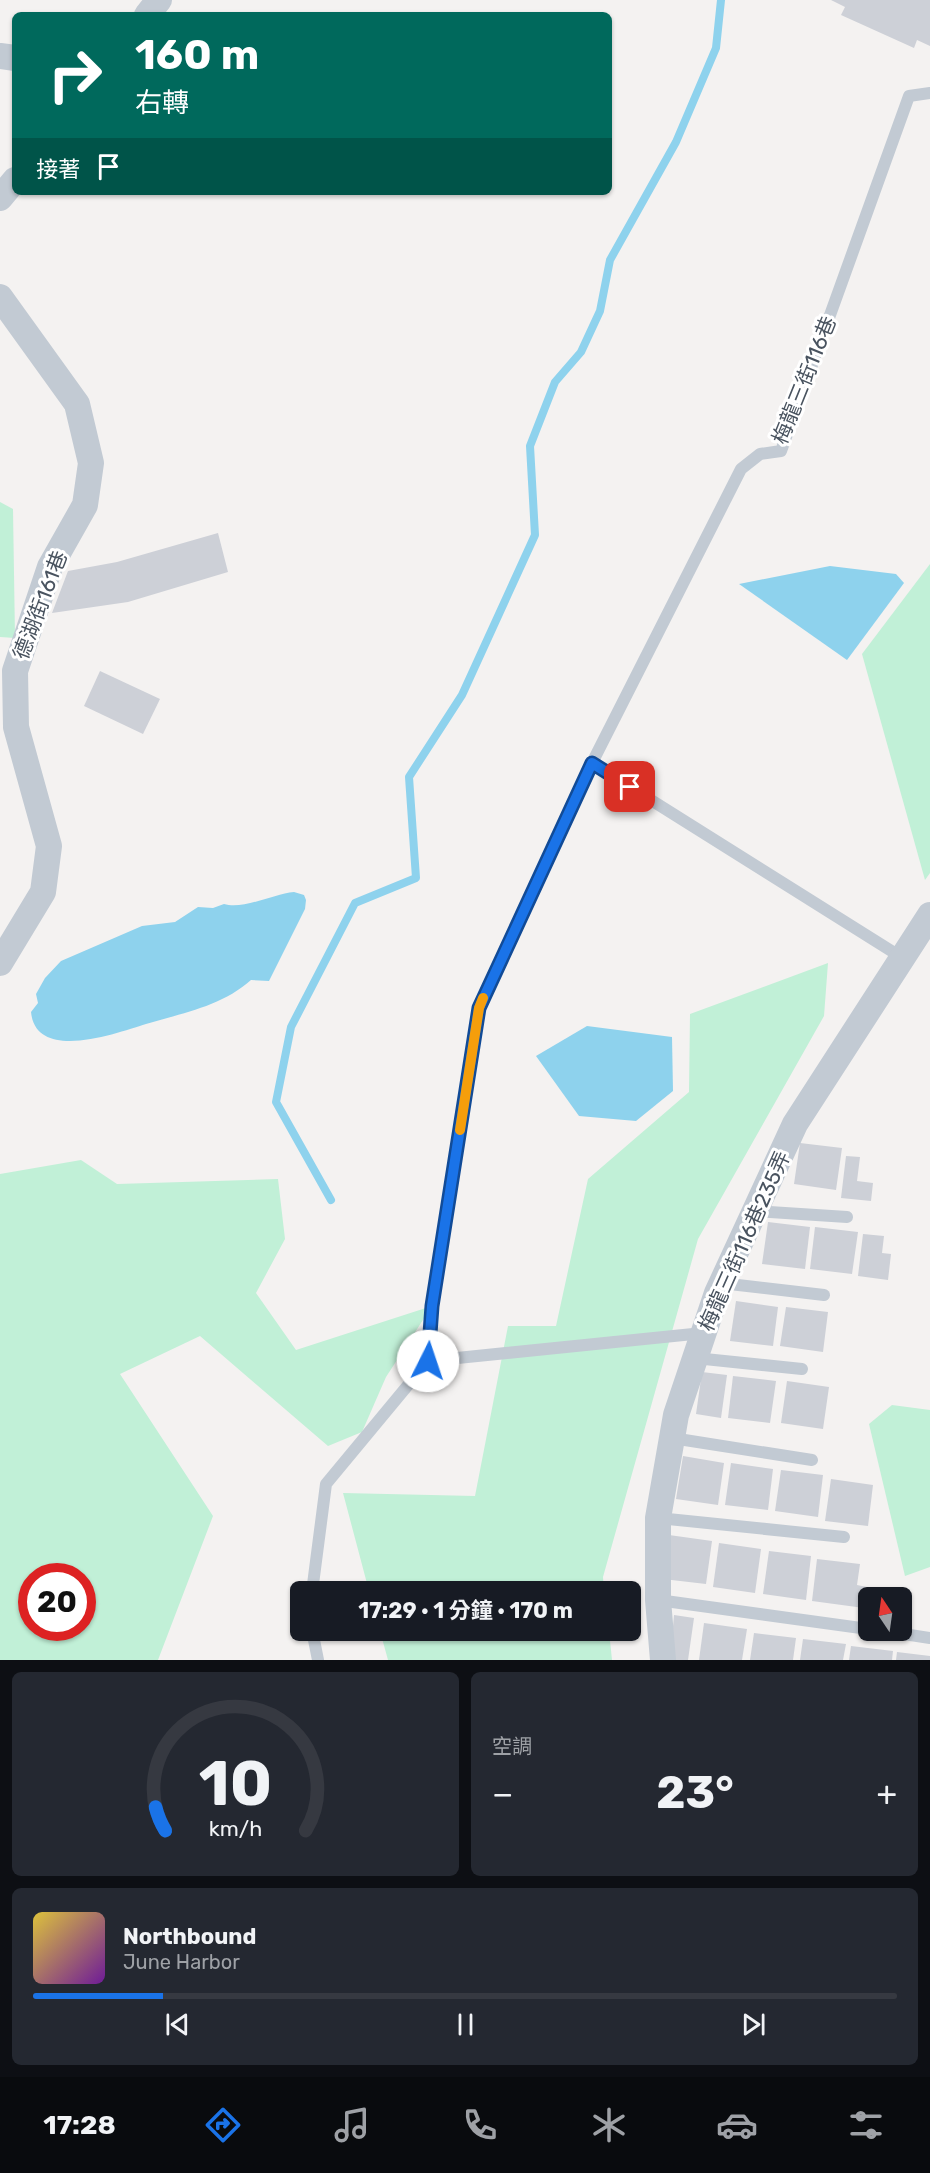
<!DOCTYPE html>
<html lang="zh-TW">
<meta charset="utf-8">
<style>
:root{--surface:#171b24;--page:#242831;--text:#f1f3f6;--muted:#9ea1a6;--line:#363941;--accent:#1a73e8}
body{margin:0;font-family:Rubik,"Noto Sans TC",sans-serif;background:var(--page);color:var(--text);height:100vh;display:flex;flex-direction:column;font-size:22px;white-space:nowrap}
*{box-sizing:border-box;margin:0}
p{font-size:20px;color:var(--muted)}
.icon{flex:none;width:33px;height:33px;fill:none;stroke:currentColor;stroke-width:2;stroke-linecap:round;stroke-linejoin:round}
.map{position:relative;height:1660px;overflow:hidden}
.panel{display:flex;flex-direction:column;gap:12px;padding:12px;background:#0d0f14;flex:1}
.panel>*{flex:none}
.top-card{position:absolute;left:12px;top:12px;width:600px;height:183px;border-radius:9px;box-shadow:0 2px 4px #0004;background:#00695c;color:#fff;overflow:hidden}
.needle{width:39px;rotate:347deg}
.tools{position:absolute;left:858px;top:1587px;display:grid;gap:12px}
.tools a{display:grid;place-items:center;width:54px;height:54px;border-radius:9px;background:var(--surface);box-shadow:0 2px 4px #0004;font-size:30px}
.speed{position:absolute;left:18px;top:1563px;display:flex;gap:12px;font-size:30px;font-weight:700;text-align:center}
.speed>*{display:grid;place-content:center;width:78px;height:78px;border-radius:50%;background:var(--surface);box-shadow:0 2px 4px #0004;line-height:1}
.speed .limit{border:9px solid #d22;background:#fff;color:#111}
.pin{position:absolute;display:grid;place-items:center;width:51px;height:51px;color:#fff;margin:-26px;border-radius:12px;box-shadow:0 3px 9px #0006}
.me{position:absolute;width:66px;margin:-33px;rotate:4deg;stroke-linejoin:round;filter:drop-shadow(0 0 4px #0008)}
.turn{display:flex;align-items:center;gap:21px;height:126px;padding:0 24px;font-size:27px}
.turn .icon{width:78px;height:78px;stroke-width:2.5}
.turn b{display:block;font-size:42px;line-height:51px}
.then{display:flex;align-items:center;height:57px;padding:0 24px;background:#0003;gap:12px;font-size:22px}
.big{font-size:45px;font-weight:700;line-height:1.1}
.panel .widget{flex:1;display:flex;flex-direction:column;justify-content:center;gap:9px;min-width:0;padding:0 21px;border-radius:9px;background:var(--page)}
.panel .dial{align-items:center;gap:0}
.dial svg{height:156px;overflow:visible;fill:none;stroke:var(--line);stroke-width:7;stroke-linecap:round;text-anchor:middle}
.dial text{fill:var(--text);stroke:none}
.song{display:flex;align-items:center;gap:18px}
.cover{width:72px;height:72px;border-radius:9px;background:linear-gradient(135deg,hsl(50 70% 55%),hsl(280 70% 35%))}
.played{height:6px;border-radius:3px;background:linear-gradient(90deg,var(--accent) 15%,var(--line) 15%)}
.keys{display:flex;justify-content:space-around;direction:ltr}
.heat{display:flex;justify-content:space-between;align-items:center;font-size:33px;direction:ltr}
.panel .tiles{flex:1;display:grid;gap:12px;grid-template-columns:1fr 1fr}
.widget:last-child{grid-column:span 2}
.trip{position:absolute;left:290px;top:1581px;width:351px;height:60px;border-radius:9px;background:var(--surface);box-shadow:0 2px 4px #0004;font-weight:700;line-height:60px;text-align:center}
.menu{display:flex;height:96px;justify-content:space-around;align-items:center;background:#090b0e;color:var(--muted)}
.menu .icon{width:42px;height:42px}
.menu .on{color:var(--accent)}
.menu b{font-size:27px;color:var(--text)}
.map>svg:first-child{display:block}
</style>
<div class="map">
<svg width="930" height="1660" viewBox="0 0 930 1660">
<rect width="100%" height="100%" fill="#f4f2f1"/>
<g fill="#c1f0d7" fill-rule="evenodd">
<polygon points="0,502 13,509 15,638 0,637"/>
<polygon points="930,564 930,873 925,880 862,654"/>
<polygon points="828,963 824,1016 698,1239 603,1577 604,1591 369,1591 343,1493 475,1496 508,1326 556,1326 588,1179 689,1092 690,1014"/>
<path d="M 81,1160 L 117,1184 L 278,1179 L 285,1239 L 256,1293 L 296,1350 L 432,1306 L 386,1377 L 362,1432 L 328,1446 L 200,1336 L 120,1374 L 213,1516 L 158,1660 L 0,1660 L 0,1174 ZM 32,1576 L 82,1576 L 82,1628 L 32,1628 Z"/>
<polygon points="892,1405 930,1410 930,1567 905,1576 869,1424"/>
<polygon points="380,1631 609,1631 612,1660 388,1660"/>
</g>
<g fill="#8ed2ed">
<polygon points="830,566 896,574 904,583 847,660 739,584"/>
<path d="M 294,892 L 304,895 L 306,900 L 305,909 L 269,981 L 251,980 C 222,1006 183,1013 146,1024 C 117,1033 36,1063 31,1012 L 38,1003 L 36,994 L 45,978 L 61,961 L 142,926 L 175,922 L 198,907 L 213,908 L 224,904 C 243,910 273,894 294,892 Z"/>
<polygon points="587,1026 672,1037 673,1091 636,1121 579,1116 536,1056"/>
</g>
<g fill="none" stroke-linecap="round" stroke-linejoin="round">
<polyline stroke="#8ed2ed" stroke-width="8" points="331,1200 276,1102 291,1027 355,903 416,878 409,777 462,695 535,535 530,446 555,382 581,352 600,311 610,260 676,142 716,48 721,0"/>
</g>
<g fill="#cdd0d7">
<polygon points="831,0 930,0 930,46 917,40 914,48 841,15 845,7"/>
<polygon points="218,533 228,572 128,602 52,613 68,571 117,562"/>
<polygon points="100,671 160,699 143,734 84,706"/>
<polygon points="800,1143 842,1148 836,1190 794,1184"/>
<polygon points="846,1156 860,1157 857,1181 873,1183 871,1201 841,1198"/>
<polygon points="768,1222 810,1227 805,1269 762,1264"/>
<polygon points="815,1227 858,1232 852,1274 810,1269"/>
<polygon points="863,1234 884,1236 882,1253 891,1254 888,1280 858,1276"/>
<polygon points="736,1301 778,1307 773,1346 730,1341"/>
<polygon points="786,1307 828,1312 823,1352 780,1346"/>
<polygon points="702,1372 727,1375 721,1418 696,1414"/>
<polygon points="733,1376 776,1381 770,1423 728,1418"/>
<polygon points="787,1381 829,1387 823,1429 781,1423"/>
<polygon points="683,1456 724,1463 718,1505 676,1499"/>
<polygon points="731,1463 773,1469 768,1510 725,1505"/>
<polygon points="781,1470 823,1475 818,1517 775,1511"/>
<polygon points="831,1479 873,1485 868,1526 825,1521"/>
<polygon points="669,1535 712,1541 706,1584 663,1579"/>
<polygon points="719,1543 761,1549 755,1593 713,1587"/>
<polygon points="769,1551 811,1556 806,1600 763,1594"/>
<polygon points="817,1559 860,1564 857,1585 867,1587 864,1608 812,1601"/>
<polygon points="674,1615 694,1618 688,1660 670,1660"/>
<polygon points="704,1623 747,1629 742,1660 699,1660"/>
<polygon points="754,1633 796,1638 793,1660 750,1660"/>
<polygon points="803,1639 846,1644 843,1660 800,1660"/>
<polygon points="851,1646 893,1651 892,1660 849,1660"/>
<polygon points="897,1652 930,1656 930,1660 896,1660"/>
</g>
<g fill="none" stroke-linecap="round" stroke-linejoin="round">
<g stroke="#c2cad3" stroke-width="12">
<polyline points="592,763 901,957"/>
<polyline points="755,1211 847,1217"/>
<polyline points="721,1283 824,1295"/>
<polyline points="695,1358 802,1369"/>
<polyline points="428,1361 703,1333"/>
<polyline points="672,1438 812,1460"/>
<polyline points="658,1518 844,1537"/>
<polyline points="312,1592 326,1484 428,1361 432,1306 479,1008 592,763 741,469 760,454 781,451 909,96 930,93"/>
<polyline points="658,1600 868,1629"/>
<polyline points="312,1630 318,1660"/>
<polyline points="878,1630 930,1638"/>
</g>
<g stroke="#c2cad3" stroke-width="26">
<polyline points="147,15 159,0"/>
<polyline points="0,56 15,58"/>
<polyline points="0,198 15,180"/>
<polyline points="0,297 77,404 91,463 85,505 50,567 15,671 16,727 49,846 43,892 0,963"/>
<polyline points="663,1660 658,1600 658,1518 676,1415 717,1293 795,1124 930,915"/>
</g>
</g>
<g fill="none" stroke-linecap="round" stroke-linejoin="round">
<defs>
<polyline id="route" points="428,1361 432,1306 479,1008 592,763 630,787"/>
</defs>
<use href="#route" stroke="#114b97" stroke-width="15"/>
<use href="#route" stroke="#1a73e8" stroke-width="10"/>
<polyline stroke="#f59e0b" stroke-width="10" points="460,1130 479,1008 483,998"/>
</g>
<g text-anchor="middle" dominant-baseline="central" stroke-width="6" stroke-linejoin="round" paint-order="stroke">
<g font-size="21" fill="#49535f" stroke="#fff">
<text transform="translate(804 380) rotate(-68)">梅龍三街116巷</text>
<text transform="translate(40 605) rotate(-69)">德湖街161巷</text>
<text transform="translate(744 1241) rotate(-66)">梅龍三街116巷235弄</text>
</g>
</g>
</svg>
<div class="tools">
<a><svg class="needle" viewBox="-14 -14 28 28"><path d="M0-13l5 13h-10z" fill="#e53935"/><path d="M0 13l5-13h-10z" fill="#9ea1a6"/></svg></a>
</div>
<div class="speed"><div class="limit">20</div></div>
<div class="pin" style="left:630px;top:787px;background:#d93025"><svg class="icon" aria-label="arrive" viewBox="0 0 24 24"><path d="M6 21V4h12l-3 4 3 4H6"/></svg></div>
<svg class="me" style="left:428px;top:1361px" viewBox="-20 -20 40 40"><circle r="19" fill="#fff"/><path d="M0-13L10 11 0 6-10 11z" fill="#1a73e8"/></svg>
<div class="trip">17:29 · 1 分鐘 · 170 m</div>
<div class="top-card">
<div class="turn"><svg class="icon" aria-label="right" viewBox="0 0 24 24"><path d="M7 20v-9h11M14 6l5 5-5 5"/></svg><div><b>160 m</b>右轉</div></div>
<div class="then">接著<svg class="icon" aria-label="arrive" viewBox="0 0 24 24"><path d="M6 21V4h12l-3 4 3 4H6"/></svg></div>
</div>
</div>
<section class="panel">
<div class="tiles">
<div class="widget dial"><svg viewBox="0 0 100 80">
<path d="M14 69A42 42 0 1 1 86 69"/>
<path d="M14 69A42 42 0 0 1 9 57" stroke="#1a73e8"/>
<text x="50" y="56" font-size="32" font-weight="700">10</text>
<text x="50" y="72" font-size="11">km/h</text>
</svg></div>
<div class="widget"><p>空調</p>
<div class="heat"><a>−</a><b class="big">23°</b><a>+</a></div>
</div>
<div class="widget">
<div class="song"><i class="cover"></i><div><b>Northbound</b><p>June Harbor</p></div></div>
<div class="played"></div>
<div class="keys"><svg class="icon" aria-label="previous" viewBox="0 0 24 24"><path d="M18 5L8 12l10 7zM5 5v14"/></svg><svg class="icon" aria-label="pause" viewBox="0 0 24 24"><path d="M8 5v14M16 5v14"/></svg><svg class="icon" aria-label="next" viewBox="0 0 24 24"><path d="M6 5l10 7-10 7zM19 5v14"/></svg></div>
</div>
</div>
</section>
<nav class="menu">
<b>17:28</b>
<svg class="icon on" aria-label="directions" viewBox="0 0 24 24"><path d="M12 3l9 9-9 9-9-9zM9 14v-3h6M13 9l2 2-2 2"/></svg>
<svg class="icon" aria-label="music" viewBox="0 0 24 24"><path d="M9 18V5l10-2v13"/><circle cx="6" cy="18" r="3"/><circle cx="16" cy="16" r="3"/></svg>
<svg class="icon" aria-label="phone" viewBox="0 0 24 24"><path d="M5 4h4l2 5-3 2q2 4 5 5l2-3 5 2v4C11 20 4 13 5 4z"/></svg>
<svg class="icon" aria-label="climate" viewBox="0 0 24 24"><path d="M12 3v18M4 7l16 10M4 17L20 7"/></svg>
<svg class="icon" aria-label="car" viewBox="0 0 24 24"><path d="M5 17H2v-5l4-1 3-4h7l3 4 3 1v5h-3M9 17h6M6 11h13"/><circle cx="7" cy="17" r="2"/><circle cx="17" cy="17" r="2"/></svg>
<svg class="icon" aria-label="filters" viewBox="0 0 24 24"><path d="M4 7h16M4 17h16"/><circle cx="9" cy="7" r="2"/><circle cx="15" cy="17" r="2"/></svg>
</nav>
